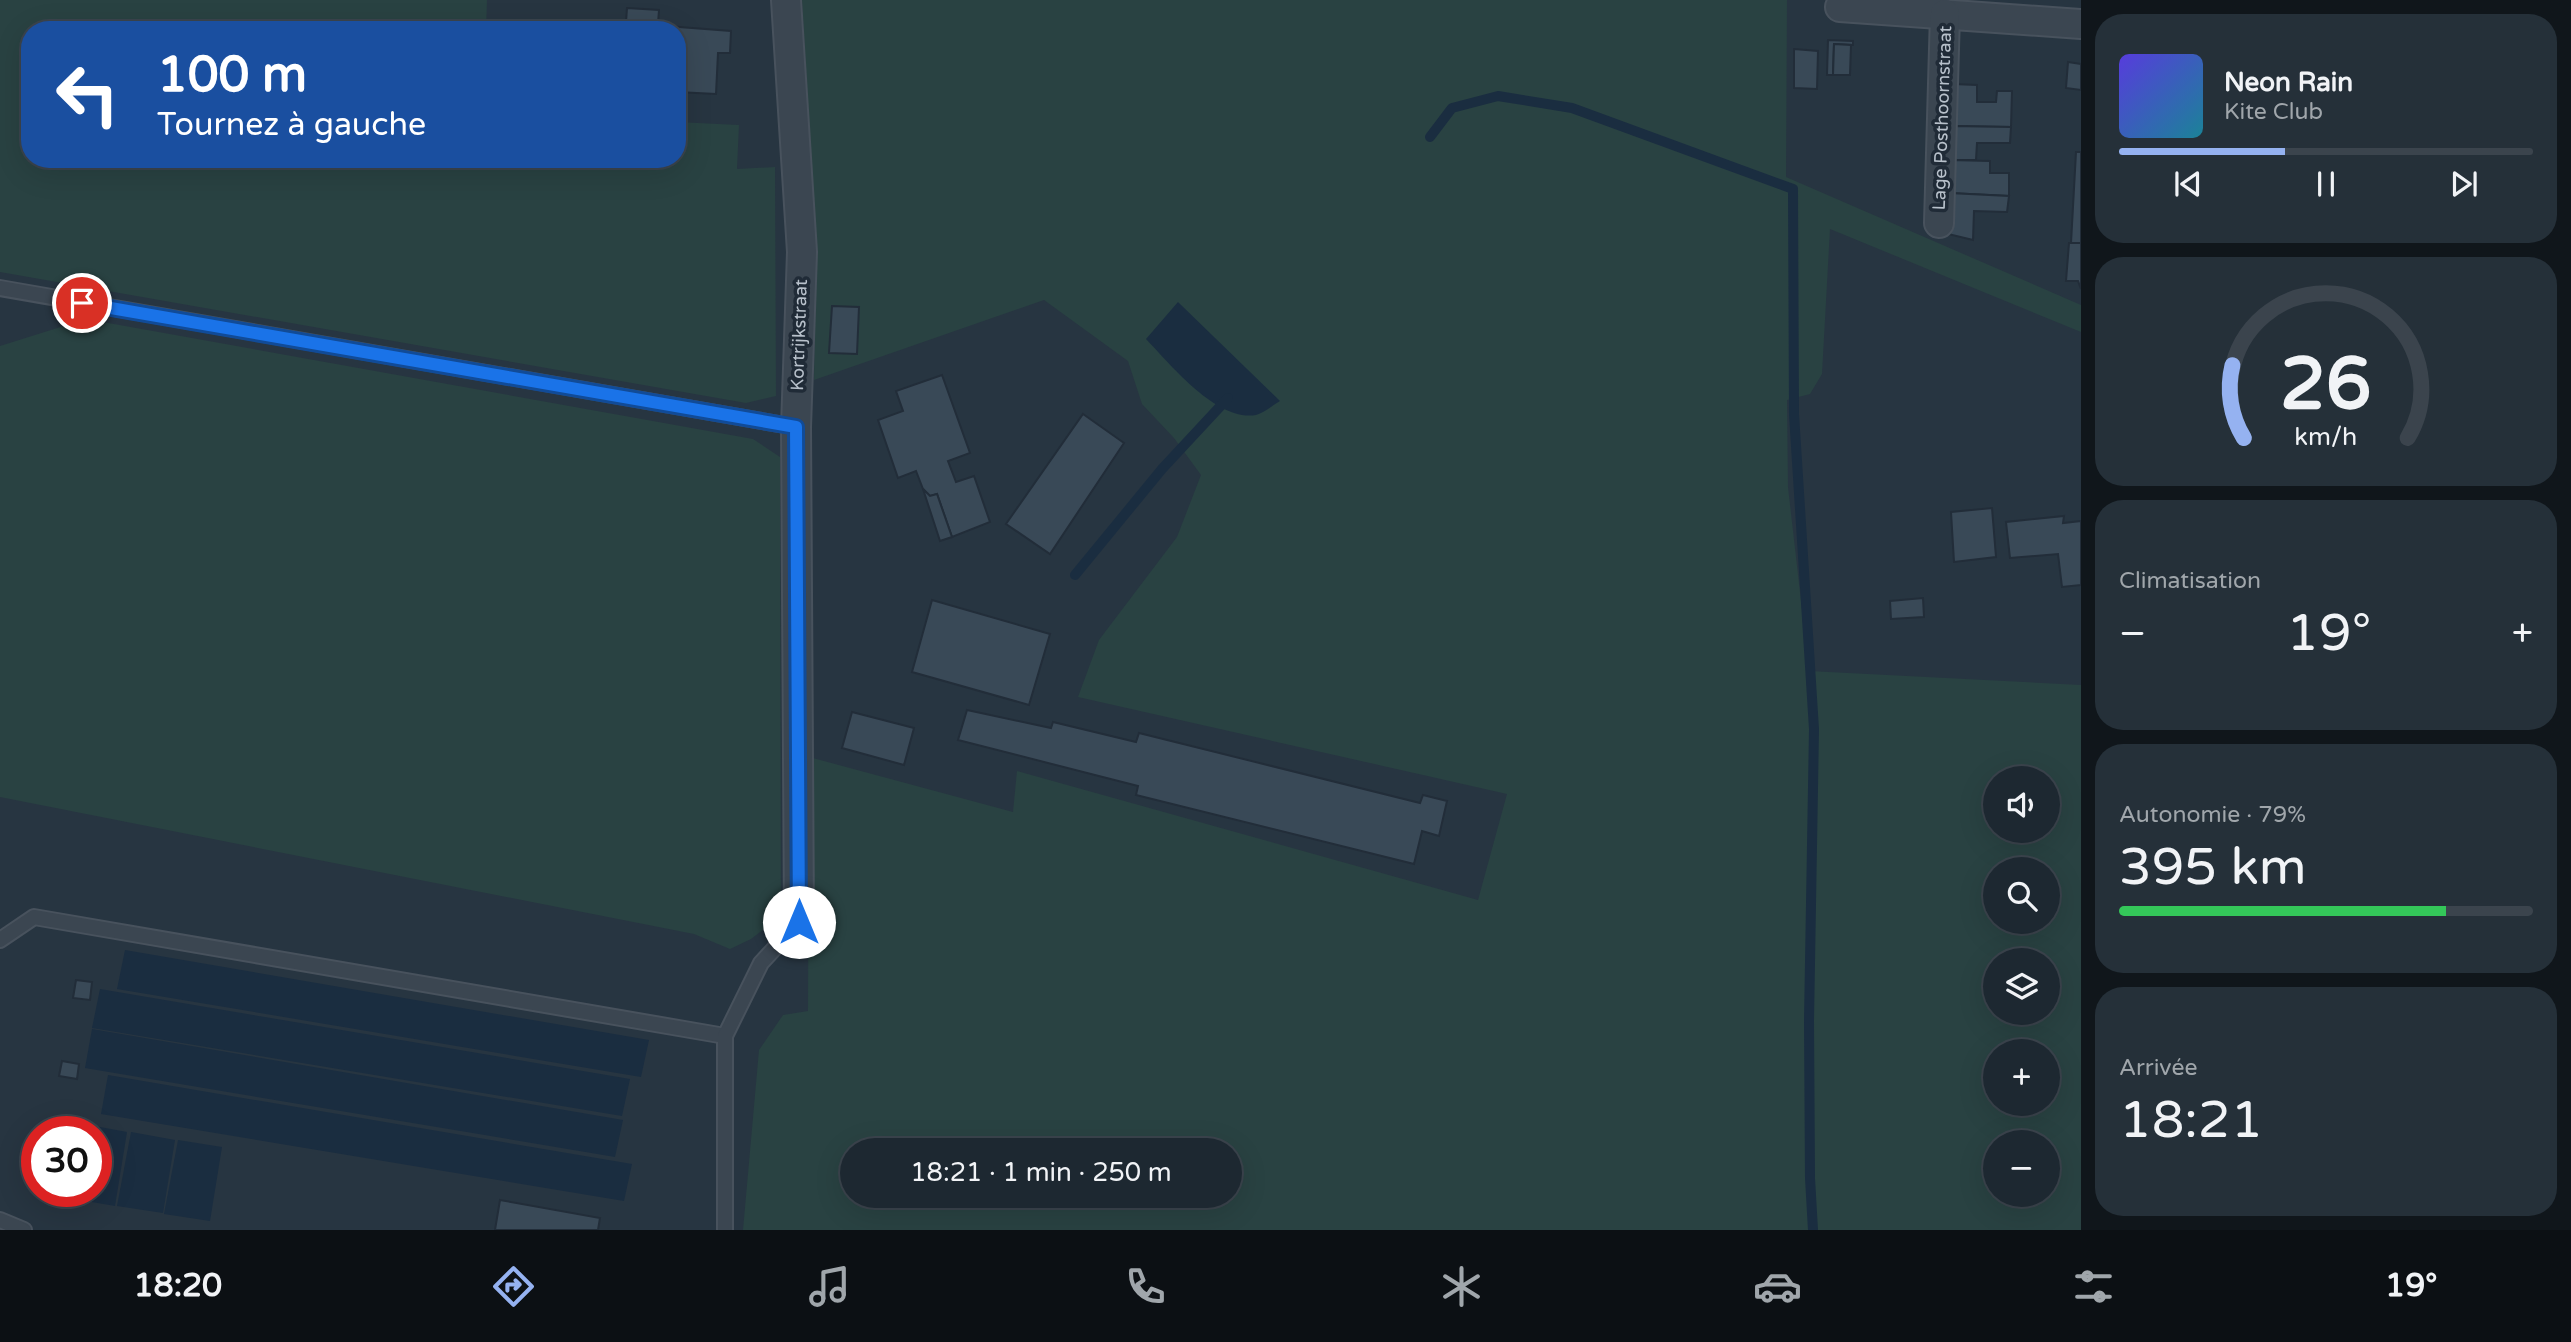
<!DOCTYPE html>
<html lang="fr">
<meta charset="utf-8">
<style>
:root{--surface:#1d2831;--page:#253039;--text:#f1f3f6;--muted:#a0a6ab;--line:#3b444d;--accent:#95b2f1}
body{margin:0;font-family:"Varela Round",sans-serif;background:var(--page);color:var(--text);height:100vh;display:flex;flex-direction:column;font-size:26px;white-space:nowrap}
*{box-sizing:border-box;margin:0}
p{font-size:23px;color:var(--muted)}
.icon{flex:none;width:38px;height:38px;fill:none;stroke:currentColor;stroke-width:2;stroke-linecap:round;stroke-linejoin:round}
.map{position:relative;flex:1;overflow:hidden}
.panel{display:flex;flex-direction:column;gap:14px;padding:14px;background:#10161b;width:490px}
.panel>*{flex:none}
.guide{position:absolute;left:21px;top:21px;width:665px;height:147px;border-radius:28px;box-shadow:0 7px 28px #0002,0 0 0 2px var(--line);background:#1a4fa0;color:#fff;overflow:hidden}
.controls{position:absolute;left:1983px;top:766px;display:grid;gap:14px}
.controls a{display:grid;place-items:center;width:77px;height:77px;border-radius:50%;background:var(--surface);box-shadow:0 7px 28px #0002,0 0 0 2px var(--line);font-size:35px}
.speed{position:absolute;left:21px;top:1116px;display:flex;gap:14px;font-size:35px;font-weight:700;text-align:center}
.speed>*{display:grid;place-content:center;width:91px;height:91px;border-radius:50%;background:var(--surface);box-shadow:0 7px 28px #0002,0 0 0 2px var(--line);line-height:1}
.speed .limit{border:10px solid #d22;background:#fff;color:#111}
.pin{position:absolute;display:grid;place-items:center;width:60px;height:60px;color:#fff;margin:-30px;border:4px solid #fff;border-radius:50%;box-shadow:0 2px 7px #0007}
.me{position:absolute;width:77px;margin:-38px;rotate:0deg;stroke-linejoin:round;filter:drop-shadow(0 0 5px #0008)}
.turn{display:flex;align-items:center;gap:24px;height:147px;padding:0 21px;font-size:32px}
.turn .icon{width:91px;height:91px;stroke-width:2.5}
.turn b{display:block;font-size:49px;line-height:60px}
.big{font-size:52px;font-weight:600;line-height:1.1}
.panel .widget{flex:1;display:flex;flex-direction:column;justify-content:center;gap:10px;min-width:0;padding:0 24px;border-radius:28px;background:var(--page)}
.panel .dial{align-items:center;gap:0}
.dial svg{height:182px;overflow:visible;fill:none;stroke:var(--line);stroke-width:7;stroke-linecap:round;text-anchor:middle}
.dial text{fill:var(--text);stroke:none}
.song{display:flex;align-items:center;gap:21px}
.cover{width:84px;height:84px;border-radius:10px;background:linear-gradient(135deg,hsl(250 70% 55%),hsl(190 70% 35%))}
.played{height:7px;border-radius:4px;background:linear-gradient(90deg,var(--accent) 40%,var(--line) 40%)}
.keys{display:flex;justify-content:space-around;direction:ltr}
.heat{display:flex;justify-content:space-between;align-items:center;font-size:38px;direction:ltr}
.charge{height:10px;border-radius:5px;background:linear-gradient(90deg,#34c759 79%,var(--line) 0)}
.trip{position:absolute;left:840px;top:1138px;width:402px;height:70px;border-radius:35px;background:var(--surface);box-shadow:0 7px 28px #0002,0 0 0 2px var(--line);font-weight:600;line-height:70px;text-align:center}
.menu{display:flex;height:112px;justify-content:space-around;align-items:center;background:#0c1014;color:var(--muted)}
.menu .icon{width:49px;height:49px}
.menu .on{color:var(--accent)}
.menu b{font-size:32px;color:var(--text)}
main{display:flex;flex:1;min-height:0}
.map>svg:first-child{display:block}
</style>
<main>
<div class="map">
<svg width="2081" height="1230" viewBox="0 0 2081 1230">
<rect width="100%" height="100%" fill="#273541"/>
<g fill="#294242" fill-rule="evenodd">
<polygon points="0,0 487,0 486,30 30,30 30,159 677,159 677,122 739,125 737,169 775,167 776,396 746,403 0,272"/>
<path d="M 802,0 L 1787,0 L 1786,177 L 2081,305 L 2081,332 L 1830,229 L 1822,374 L 1810,394 L 1787,400 L 1788,487 L 1809,671 L 2081,685 L 2081,1230 L 743,1230 L 759,1050 L 783,1015 L 808,1011 L 809,757 L 1013,812 L 1017,771 L 1478,900 L 1507,794 L 1078,697 L 1099,640 L 1177,537 L 1201,475 L 1174,438 L 1142,404 L 1128,361 L 1044,300 L 814,380 L 816,248 ZM 1995,779 L 2048,779 L 2048,831 L 1995,831 ZM 1995,870 L 2048,870 L 2048,922 L 1995,922 ZM 1995,961 L 2048,961 L 2048,1013 L 1995,1013 ZM 1995,1052 L 2048,1052 L 2048,1104 L 1995,1104 ZM 1995,1143 L 2048,1143 L 2048,1195 L 1995,1195 ZM 852,1150 L 1230,1150 L 1230,1195 L 852,1195 Z"/>
<polygon points="86,319 753,439 780,457 781,916 751,939 730,949 694,934 0,797 0,346"/>
</g>
<g fill="#1a2d40">
<path d="M 1178,302 L 1280,401 C 1273,405 1264,413 1256,415 C 1217,422 1171,365 1146,339 Z"/>
<polygon points="125,950 649,1040 641,1077 117,989"/>
<polygon points="100,989 630,1079 622,1116 92,1028"/>
<polygon points="92,1029 623,1120 615,1157 85,1068"/>
<polygon points="108,1075 632,1164 624,1201 101,1114"/>
<polygon points="84,1124 127,1132 115,1206 69,1198 71,1192 96,1192 96,1132 82,1132"/>
<polygon points="131,1132 175,1140 163,1213 117,1206"/>
<polygon points="178,1140 222,1147 210,1221 164,1214"/>
</g>
<g fill="none" stroke-linecap="round" stroke-linejoin="round">
<g stroke="#1a2d40" stroke-width="10">
<polyline points="1430,137 1452,108 1498,96 1572,108 1793,189 1794,414 1814,729 1809,1021 1810,1178 1813,1230"/>
<polyline points="1075,575 1162,469 1228,398"/>
</g>
</g>
<g fill="#394957" stroke="#222d39" stroke-width="2">
<polygon points="627,8 659,10 658,24 626,22"/>
<polygon points="627,23 731,31 730,53 718,53 716,94 677,92 677,30 627,30"/>
<polygon points="1828,40 1853,41 1853,45 1834,44 1833,75 1827,75"/>
<polygon points="1834,44 1851,45 1850,75 1833,75"/>
<polygon points="1794,49 1818,51 1817,89 1794,88"/>
<polygon points="2068,62 2081,64 2081,90 2066,88"/>
<polygon points="1953,84 1977,85 1977,102 1996,102 1997,91 2012,91 2011,127 1951,126"/>
<polygon points="1951,126 2011,127 2010,143 1977,143 1976,160 1950,160"/>
<polygon points="2076,152 2081,152 2081,243 2071,243"/>
<polygon points="1950,160 1990,161 1990,173 2009,173 2009,196 1949,193"/>
<polygon points="1949,193 2009,196 2007,212 1974,211 1973,240 1948,234"/>
<polygon points="2069,243 2081,243 2081,289 2078,281 2066,281"/>
<polygon points="832,306 859,307 857,354 829,353"/>
<polygon points="942,375 970,453 948,461 956,482 974,476 990,522 952,537 937,494 930,496 923,489 916,471 898,478 878,420 903,411 896,391"/>
<polygon points="1083,414 1124,443 1050,554 1006,524"/>
<polygon points="923,489 930,496 937,494 952,537 940,541"/>
<polygon points="1992,508 1996,557 1954,562 1951,512"/>
<polygon points="2064,516 2063,523 2081,521 2081,585 2062,587 2058,554 2010,558 2006,522"/>
<polygon points="1923,598 1924,617 1891,619 1890,601"/>
<polygon points="932,600 1050,634 1029,705 912,672"/>
<polygon points="967,710 1051,728 1053,722 1136,742 1139,733 1420,803 1423,795 1447,801 1439,836 1422,831 1414,864 1136,795 1138,786 958,740"/>
<polygon points="852,712 914,728 904,765 842,748"/>
<polygon points="76,980 92,982 90,1000 73,998"/>
<polygon points="62,1061 79,1064 77,1079 59,1076"/>
<polygon points="500,1200 600,1218 598,1230 495,1230"/>
</g>
<g fill="none" stroke-linecap="round" stroke-linejoin="round">
<defs>
<g id="service">
<polyline points="0,288 796,427"/>
<polyline points="0,940 34,917 725,1036"/>
<polyline points="0,1220 24,1230"/>
<polyline points="725,1230 725,1036 761,963 799,922"/>
</g>
<g id="minor">
<polyline points="786,0 802,252 796,427 799,922"/>
<polyline points="1840,7 2081,24"/>
<polyline points="1939,223 1945,14"/>
</g>
</defs>
<use href="#service" stroke="#48525d" stroke-width="18"/>
<use href="#minor" stroke="#48525d" stroke-width="32"/>
<use href="#service" stroke="#3b4651" stroke-width="14"/>
<use href="#minor" stroke="#3b4651" stroke-width="28"/>
</g>
<g fill="none" stroke-linecap="round" stroke-linejoin="round">
<defs>
<polyline id="route" points="82,303 796,427 799,922"/>
</defs>
<use href="#route" stroke="#114b97" stroke-width="18"/>
<use href="#route" stroke="#1a73e8" stroke-width="12"/>
</g>
<g text-anchor="middle" dominant-baseline="central" stroke-width="7" stroke-linejoin="round" paint-order="stroke">
<g font-size="18" fill="#b8c1cb" stroke="#202b37">
<text transform="translate(1942 118) rotate(-88)">Lage Posthoornstraat</text>
<text transform="translate(799 335) rotate(-88)">Kortrijkstraat</text>
</g>
</g>
</svg>
<div class="controls">
<a><svg class="icon" aria-label="sound" viewBox="0 0 24 24"><path d="M4 9h4l5-4v14l-5-4H4zM17 9q2 3 0 6"/></svg></a>
<a><svg class="icon" aria-label="search" viewBox="0 0 24 24"><circle cx="10" cy="10" r="6"/><path d="M15 15l6 6"/></svg></a>
<a><svg class="icon" aria-label="layers" viewBox="0 0 24 24"><path d="M12 4l9 5-9 5-9-5zM3 14l9 5 9-5"/></svg></a>
<a>+</a>
<a>−</a>
</div>
<div class="speed"><div class="limit">30</div></div>
<div class="pin" style="left:82px;top:303px;background:#d93025"><svg class="icon" aria-label="arrive" viewBox="0 0 24 24"><path d="M6 21V4h12l-3 4 3 4H6"/></svg></div>
<svg class="me" style="left:799px;top:922px" viewBox="-20 -20 40 40"><circle r="19" fill="#fff"/><path d="M0-13L10 11 0 6-10 11z" fill="#1a73e8"/></svg>
<div class="trip">18:21 · 1 min · 250 m</div>
<div class="guide">
<div class="turn"><svg class="icon" aria-label="left" viewBox="0 0 24 24"><path d="M17 20v-9H6M10 6l-5 5 5 5"/></svg><div><b>100 m</b>Tournez à gauche</div></div>
</div>
</div>
<section class="panel">
<div class="widget">
<div class="song"><i class="cover"></i><div><b>Neon Rain</b><p>Kite Club</p></div></div>
<div class="played"></div>
<div class="keys"><svg class="icon" aria-label="previous" viewBox="0 0 24 24"><path d="M18 5L8 12l10 7zM5 5v14"/></svg><svg class="icon" aria-label="pause" viewBox="0 0 24 24"><path d="M8 5v14M16 5v14"/></svg><svg class="icon" aria-label="next" viewBox="0 0 24 24"><path d="M6 5l10 7-10 7zM19 5v14"/></svg></div>
</div>
<div class="widget dial"><svg viewBox="0 0 100 80">
<path d="M14 69A42 42 0 1 1 86 69"/>
<path d="M14 69A42 42 0 0 1 9 37" stroke="#95b2f1"/>
<text x="50" y="56" font-size="32" font-weight="700">26</text>
<text x="50" y="72" font-size="11">km/h</text>
</svg></div>
<div class="widget"><p>Climatisation</p>
<div class="heat"><a>−</a><b class="big">19°</b><a>+</a></div>
</div>
<div class="widget"><p>Autonomie · 79%</p><b class="big">395 km</b><div class="charge"></div></div>
<div class="widget"><p>Arrivée</p><b class="big">18:21</b></div>
</section>
</main>
<nav class="menu">
<b>18:20</b>
<svg class="icon on" aria-label="directions" viewBox="0 0 24 24"><path d="M12 3l9 9-9 9-9-9zM9 14v-3h6M13 9l2 2-2 2"/></svg>
<svg class="icon" aria-label="music" viewBox="0 0 24 24"><path d="M9 18V5l10-2v13"/><circle cx="6" cy="18" r="3"/><circle cx="16" cy="16" r="3"/></svg>
<svg class="icon" aria-label="phone" viewBox="0 0 24 24"><path d="M5 4h4l2 5-3 2q2 4 5 5l2-3 5 2v4C11 20 4 13 5 4z"/></svg>
<svg class="icon" aria-label="climate" viewBox="0 0 24 24"><path d="M12 3v18M4 7l16 10M4 17L20 7"/></svg>
<svg class="icon" aria-label="car" viewBox="0 0 24 24"><path d="M5 17H2v-5l4-1 3-4h7l3 4 3 1v5h-3M9 17h6M6 11h13"/><circle cx="7" cy="17" r="2"/><circle cx="17" cy="17" r="2"/></svg>
<svg class="icon" aria-label="filters" viewBox="0 0 24 24"><path d="M4 7h16M4 17h16"/><circle cx="9" cy="7" r="2"/><circle cx="15" cy="17" r="2"/></svg>
<b>19°</b>
</nav>
